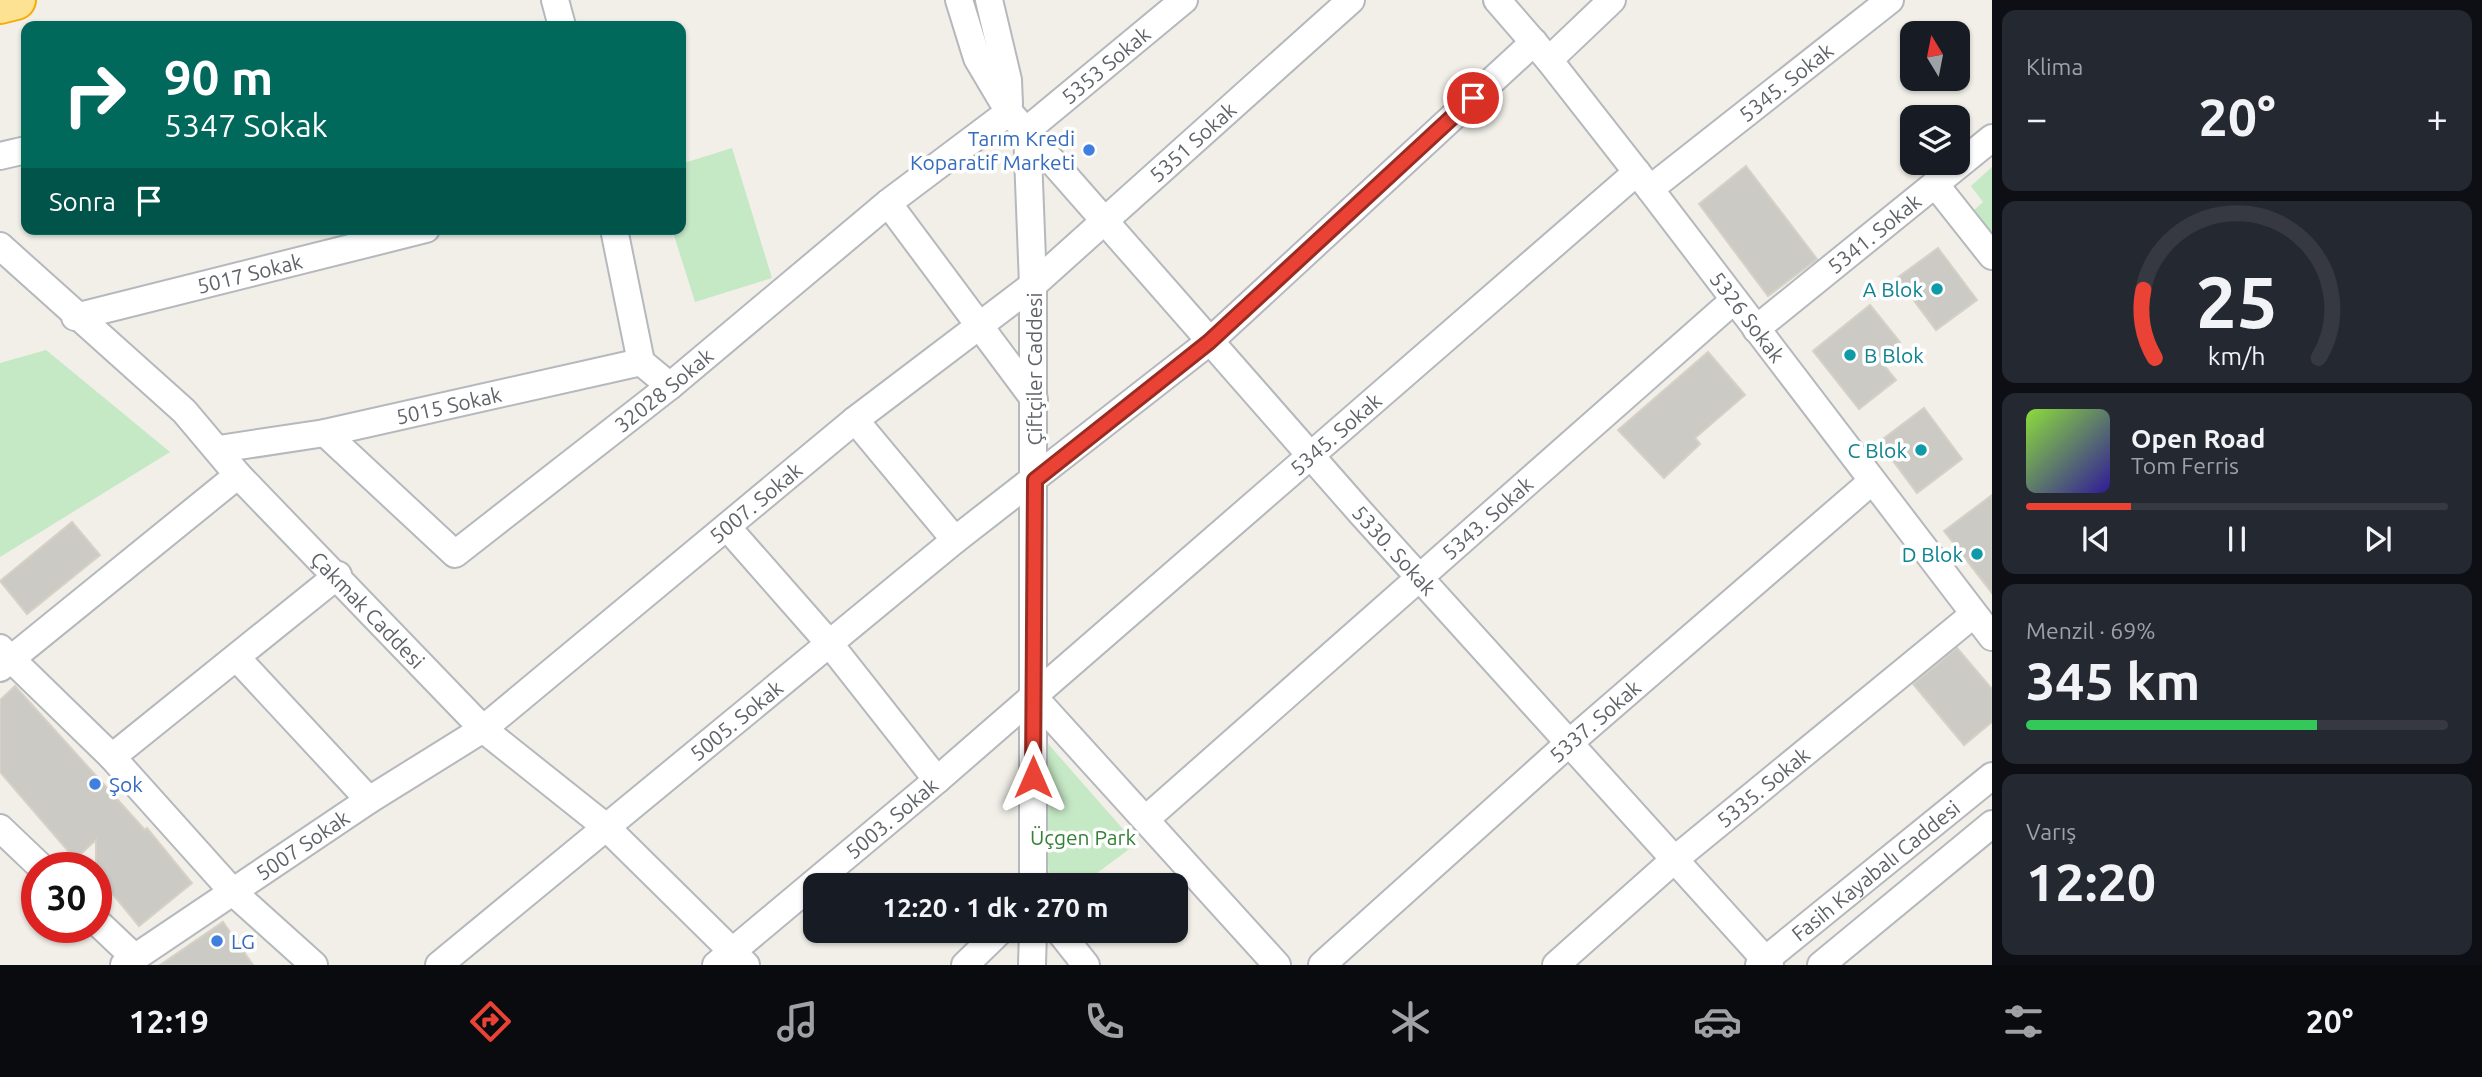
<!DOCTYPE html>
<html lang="tr">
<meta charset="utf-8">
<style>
:root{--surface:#171b24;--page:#242831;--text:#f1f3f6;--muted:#9ea1a6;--line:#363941;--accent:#ea4335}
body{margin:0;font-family:Ubuntu,sans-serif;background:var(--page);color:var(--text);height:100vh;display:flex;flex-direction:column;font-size:26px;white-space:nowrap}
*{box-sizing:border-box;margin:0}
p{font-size:23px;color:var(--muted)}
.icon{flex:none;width:38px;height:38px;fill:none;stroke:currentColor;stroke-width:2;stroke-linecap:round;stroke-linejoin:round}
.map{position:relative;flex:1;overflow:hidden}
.panel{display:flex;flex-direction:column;gap:10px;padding:10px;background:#0d0f14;width:490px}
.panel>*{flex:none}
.hud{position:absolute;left:21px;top:21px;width:665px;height:214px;border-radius:14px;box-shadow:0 2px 5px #0004;background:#00695c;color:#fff;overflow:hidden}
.needle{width:46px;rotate:350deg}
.tools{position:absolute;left:1900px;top:21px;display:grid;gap:14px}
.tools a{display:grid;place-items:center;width:70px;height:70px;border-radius:14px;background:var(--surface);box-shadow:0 2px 5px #0004;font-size:35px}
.speed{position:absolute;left:21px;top:852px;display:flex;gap:14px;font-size:35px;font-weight:700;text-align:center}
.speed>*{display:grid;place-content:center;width:91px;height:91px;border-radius:50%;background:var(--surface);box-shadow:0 2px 5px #0004;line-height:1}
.speed .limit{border:10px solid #d22;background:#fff;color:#111}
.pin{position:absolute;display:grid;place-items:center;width:60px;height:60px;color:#fff;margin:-30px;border:4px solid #fff;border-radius:50%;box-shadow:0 2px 7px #0007}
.me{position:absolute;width:77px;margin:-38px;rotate:0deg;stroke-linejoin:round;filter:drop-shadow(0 0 5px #0008)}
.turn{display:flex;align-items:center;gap:24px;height:147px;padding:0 28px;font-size:32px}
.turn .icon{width:91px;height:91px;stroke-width:2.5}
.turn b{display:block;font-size:49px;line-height:60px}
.then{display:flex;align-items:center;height:66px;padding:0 28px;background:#0003;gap:14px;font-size:26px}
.big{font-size:52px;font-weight:700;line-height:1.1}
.panel .card{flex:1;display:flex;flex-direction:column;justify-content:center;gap:10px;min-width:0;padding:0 24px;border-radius:14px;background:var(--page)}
.panel .dial{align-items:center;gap:0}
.dial svg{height:182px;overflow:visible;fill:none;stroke:var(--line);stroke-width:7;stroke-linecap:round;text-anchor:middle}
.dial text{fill:var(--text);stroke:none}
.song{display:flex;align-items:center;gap:21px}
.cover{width:84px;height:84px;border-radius:10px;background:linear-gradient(135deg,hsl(90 70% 55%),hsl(250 70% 35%))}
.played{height:7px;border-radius:4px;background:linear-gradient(90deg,var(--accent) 25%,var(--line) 25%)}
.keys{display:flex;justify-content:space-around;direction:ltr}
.heat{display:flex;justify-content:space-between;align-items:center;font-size:38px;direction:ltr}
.charge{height:10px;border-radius:5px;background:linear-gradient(90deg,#34c759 69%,var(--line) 0)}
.trip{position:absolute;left:803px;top:873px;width:385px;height:70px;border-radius:14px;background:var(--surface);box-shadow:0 2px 5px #0004;font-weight:700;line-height:70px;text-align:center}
.tab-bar{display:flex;height:112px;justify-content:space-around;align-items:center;background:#090b0e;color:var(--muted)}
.tab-bar .icon{width:49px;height:49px}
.tab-bar .selected{color:var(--accent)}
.tab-bar b{font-size:32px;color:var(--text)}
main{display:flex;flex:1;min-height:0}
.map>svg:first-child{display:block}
</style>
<main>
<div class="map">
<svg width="1992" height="965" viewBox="0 0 1992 965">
<rect width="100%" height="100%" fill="#f1efe8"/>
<g fill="#c5e8c5">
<polygon points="732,148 772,278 695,302 672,229 681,229 681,164"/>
<polygon points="1992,167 1992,236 1973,211 1983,202 1971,186"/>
<polygon points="46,350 170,452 0,557 0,363"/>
<polygon points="1043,738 1136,844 1081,885 1049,885"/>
</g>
<g fill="#cccac5" stroke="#d6d1c6" stroke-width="2">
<polygon points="1746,166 1817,259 1768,296 1699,204"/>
<polygon points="1938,248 1977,300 1936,330 1897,278"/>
<polygon points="1870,305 1900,342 1879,359 1896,380 1859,409 1813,351"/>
<polygon points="1708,352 1745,395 1695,438 1700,444 1664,478 1618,430"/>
<polygon points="1924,408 1962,459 1917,493 1879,442"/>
<polygon points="1992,495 1992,593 1944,531"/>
<polygon points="72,522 100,555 27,614 0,581"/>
<polygon points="1957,648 1992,689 1992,722 1964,745 1913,684"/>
<polygon points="15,686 145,830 147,828 192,883 139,926 96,874 96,840 75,859 0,772 0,700"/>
<polygon points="223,922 253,965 160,965"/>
</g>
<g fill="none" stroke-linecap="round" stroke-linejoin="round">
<defs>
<g id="minor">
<polyline points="555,0 562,26"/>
<path id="s1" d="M 959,0 L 977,58 L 1009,112 L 1361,513 L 1770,965"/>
<polyline points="989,0 1008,80 1009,104"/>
<path id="s2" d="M 1497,0 L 1549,60 L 1650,189 L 1992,637"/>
<polyline points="1549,60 1612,0"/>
<polyline points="1027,130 1033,285 1033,886"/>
<path id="s3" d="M 1027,130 L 1184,0"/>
<polyline points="0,156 26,150"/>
<polyline points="1935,184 1992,256"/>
<path id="s4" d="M 1650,189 L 1890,0"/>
<polyline points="888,203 1034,399"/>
<polyline points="614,229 641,362"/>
<path id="s5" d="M 0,246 L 184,411 L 238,475 L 483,729 L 606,827 L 746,965"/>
<path id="s6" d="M 75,317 L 426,229"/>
<path id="s7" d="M 1756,329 L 1992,138"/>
<polyline points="855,420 955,540"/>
<path id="s8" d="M 325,433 L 455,554 L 670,386 L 888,203 L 1009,112"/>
<path id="s9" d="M 219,449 L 325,433 L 641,362 L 670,386"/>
<polyline points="727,527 829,643 937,780"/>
<polyline points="0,648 112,757 234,893 314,965"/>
<polyline points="237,658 369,800"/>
<polyline points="0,668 238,475"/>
<polyline points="1032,695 1277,965"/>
<polyline points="112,757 338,575"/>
<path id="s10" d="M 1146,819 L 1734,300"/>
<polyline points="0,828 42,868"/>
<polyline points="96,921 134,957"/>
<polyline points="1059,931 1086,965"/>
<path id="s11" d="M 124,965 L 369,800 L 483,729 L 855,420 L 1033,285 L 1351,0"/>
<path id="s12" d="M 439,965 L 955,540 L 1209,342 L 1534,42"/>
<path id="s13" d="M 716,965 L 937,780 L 1637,172"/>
<polyline points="965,965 1000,931"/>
<polyline points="1032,965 1033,931"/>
<path id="s14" d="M 1322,965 L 1568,744 L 1871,482"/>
<path id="s15" d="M 1556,965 L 1674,860 L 1974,614"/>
<path id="s16" d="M 1759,965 L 1992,776"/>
<polyline points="1821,965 1992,824"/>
</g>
<polyline id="highway" points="0,4 16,0"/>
</defs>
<use href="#minor" stroke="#b5b8bc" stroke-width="30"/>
<use href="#highway" stroke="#f9ab00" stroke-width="42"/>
<use href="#minor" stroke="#fff" stroke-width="26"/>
<use href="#highway" stroke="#fde293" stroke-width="38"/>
</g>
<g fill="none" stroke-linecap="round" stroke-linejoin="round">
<defs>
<polyline id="route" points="1033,777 1035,480 1209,342 1473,98"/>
</defs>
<use href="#route" stroke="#982c22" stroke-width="18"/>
<use href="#route" stroke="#ea4335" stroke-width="12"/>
</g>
<g fill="#3f7fe0" stroke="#fff" stroke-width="2.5">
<circle cx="1089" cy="150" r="7"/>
<circle cx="95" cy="784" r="7"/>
<circle cx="217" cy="941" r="7"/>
</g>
<g fill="#0f9aa8" stroke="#fff" stroke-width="2.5">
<circle cx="1937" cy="289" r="7"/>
<circle cx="1850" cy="355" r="7"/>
<circle cx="1921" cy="450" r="7"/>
<circle cx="1977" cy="554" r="7"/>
</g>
<g text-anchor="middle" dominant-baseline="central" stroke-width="7" stroke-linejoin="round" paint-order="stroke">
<g font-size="21" fill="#5f6368" stroke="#fff">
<text stroke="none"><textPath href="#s3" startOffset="102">5353 Sokak</textPath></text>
<text stroke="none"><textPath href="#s4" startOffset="173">5345. Sokak</textPath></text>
<text stroke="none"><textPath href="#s11" startOffset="1351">5351 Sokak</textPath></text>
<text stroke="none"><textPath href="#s7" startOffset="152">5341. Sokak</textPath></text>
<text stroke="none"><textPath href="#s6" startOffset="180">5017 Sokak</textPath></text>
<text stroke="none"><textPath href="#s2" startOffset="404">5326 Sokak</textPath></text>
<text transform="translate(1034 369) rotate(-90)">Çiftçiler Caddesi</text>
<text stroke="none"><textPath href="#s8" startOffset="443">32028 Sokak</textPath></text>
<text stroke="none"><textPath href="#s9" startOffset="234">5015 Sokak</textPath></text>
<text stroke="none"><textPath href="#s13" startOffset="816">5345. Sokak</textPath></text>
<text stroke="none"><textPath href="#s11" startOffset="784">5007. Sokak</textPath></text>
<text stroke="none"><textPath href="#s10" startOffset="455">5343. Sokak</textPath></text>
<text stroke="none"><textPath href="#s1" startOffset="707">5330. Sokak</textPath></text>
<text stroke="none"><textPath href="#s5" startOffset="518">Çakmak Caddesi</textPath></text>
<text stroke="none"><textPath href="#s12" startOffset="385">5005. Sokak</textPath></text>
<text stroke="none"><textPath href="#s14" startOffset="366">5337. Sokak</textPath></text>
<text stroke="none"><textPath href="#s15" startOffset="273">5335. Sokak</textPath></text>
<text stroke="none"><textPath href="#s13" startOffset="229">5003. Sokak</textPath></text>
<text stroke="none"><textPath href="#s11" startOffset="215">5007 Sokak</textPath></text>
<text stroke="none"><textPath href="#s16" startOffset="150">Fasih Kayabalı Caddesi</textPath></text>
</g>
<g font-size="21" fill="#366cbe" stroke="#fff" text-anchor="start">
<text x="1075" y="138" text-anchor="end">Tarım Kredi<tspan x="1075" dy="24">Koparatif Marketi</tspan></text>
<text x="109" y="784">Şok</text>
<text x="231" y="941">LG</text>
</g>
<g font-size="21" fill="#0d838f" stroke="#fff" text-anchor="end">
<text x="1923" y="289">A Blok</text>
<text x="1864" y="355" text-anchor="start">B Blok</text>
<text x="1907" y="450">C Blok</text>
<text x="1963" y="554">D Blok</text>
</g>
<g font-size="21" fill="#348238" stroke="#fff">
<text x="1083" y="837">Üçgen Park</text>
</g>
</g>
</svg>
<div class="tools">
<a><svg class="needle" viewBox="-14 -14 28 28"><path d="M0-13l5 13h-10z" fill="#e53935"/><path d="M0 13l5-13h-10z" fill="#9ea1a6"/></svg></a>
<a><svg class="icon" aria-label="layers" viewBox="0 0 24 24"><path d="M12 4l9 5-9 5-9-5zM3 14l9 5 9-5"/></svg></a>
</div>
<div class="speed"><div class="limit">30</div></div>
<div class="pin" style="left:1473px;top:98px;background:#d93025"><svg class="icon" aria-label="arrive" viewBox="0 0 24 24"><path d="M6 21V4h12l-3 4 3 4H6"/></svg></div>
<svg class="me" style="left:1033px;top:777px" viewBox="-20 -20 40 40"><path d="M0-17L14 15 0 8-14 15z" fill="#ea4335" stroke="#fff" stroke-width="4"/></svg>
<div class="trip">12:20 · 1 dk · 270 m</div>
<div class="hud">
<div class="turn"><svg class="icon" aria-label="right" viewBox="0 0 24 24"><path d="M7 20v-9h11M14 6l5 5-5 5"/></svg><div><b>90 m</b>5347 Sokak</div></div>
<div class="then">Sonra<svg class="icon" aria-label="arrive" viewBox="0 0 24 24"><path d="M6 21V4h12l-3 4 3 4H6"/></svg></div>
</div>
</div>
<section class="panel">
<div class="card"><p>Klima</p>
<div class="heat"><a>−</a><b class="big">20°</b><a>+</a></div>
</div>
<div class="card dial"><svg viewBox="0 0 100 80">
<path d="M14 69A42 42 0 1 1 86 69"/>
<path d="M14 69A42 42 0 0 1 9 39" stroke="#ea4335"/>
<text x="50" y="56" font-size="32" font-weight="700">25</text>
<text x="50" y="72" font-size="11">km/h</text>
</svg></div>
<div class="card">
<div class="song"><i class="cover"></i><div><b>Open Road</b><p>Tom Ferris</p></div></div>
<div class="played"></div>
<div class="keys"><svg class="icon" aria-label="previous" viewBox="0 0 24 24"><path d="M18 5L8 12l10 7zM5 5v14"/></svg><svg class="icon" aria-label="pause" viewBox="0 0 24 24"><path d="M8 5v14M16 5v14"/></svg><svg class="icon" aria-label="next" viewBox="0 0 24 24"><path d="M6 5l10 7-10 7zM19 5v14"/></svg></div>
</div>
<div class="card"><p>Menzil · 69%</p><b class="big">345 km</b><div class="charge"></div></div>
<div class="card"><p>Varış</p><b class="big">12:20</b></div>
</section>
</main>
<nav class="tab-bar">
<b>12:19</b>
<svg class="icon selected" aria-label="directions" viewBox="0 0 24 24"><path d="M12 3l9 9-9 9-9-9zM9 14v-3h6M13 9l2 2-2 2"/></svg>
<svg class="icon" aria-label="music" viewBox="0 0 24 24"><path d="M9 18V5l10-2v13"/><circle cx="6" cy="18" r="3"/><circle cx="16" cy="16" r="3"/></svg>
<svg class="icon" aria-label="phone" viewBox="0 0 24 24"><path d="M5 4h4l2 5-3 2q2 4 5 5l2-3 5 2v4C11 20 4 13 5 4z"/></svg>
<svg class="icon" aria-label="climate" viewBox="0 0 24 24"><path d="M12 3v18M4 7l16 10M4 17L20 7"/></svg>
<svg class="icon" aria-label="car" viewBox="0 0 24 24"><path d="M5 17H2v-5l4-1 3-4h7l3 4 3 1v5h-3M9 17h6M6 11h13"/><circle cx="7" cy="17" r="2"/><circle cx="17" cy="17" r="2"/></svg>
<svg class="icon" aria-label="filters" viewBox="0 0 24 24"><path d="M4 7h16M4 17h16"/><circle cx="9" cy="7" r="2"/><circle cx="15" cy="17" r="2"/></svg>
<b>20°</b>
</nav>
